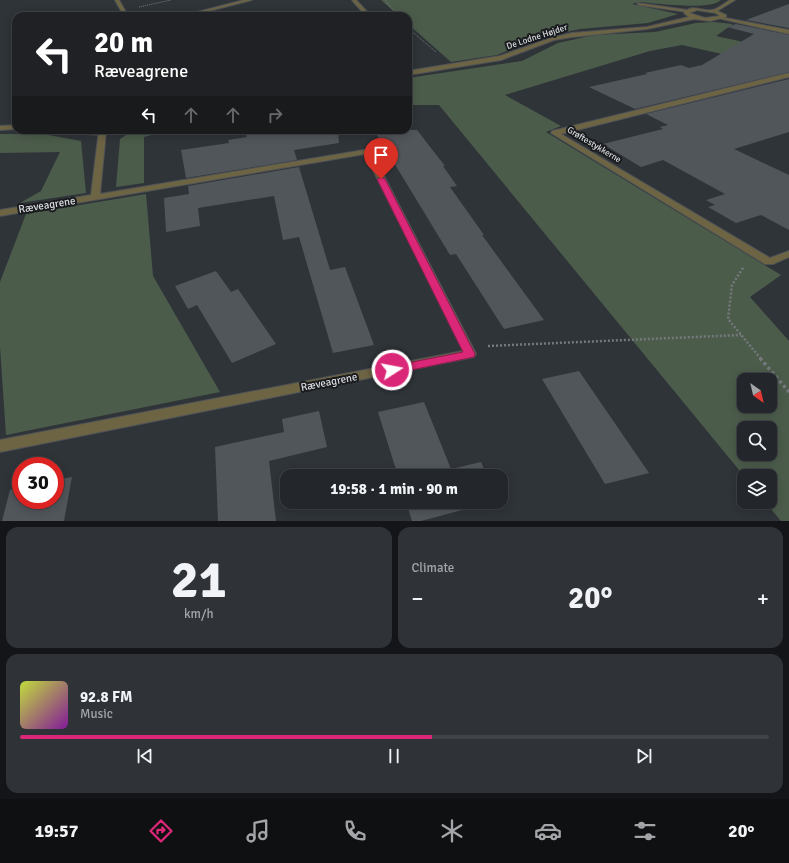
<!DOCTYPE html>
<meta charset="utf-8">
<style>
:root{--surface:#23272b;--page:#2f3337;--text:#f1f3f6;--muted:#a3a5a9;--line:#404447;--accent:#db2777}
body{margin:0;font-family:Signika,sans-serif;background:var(--page);color:var(--text);height:100vh;display:flex;flex-direction:column;font-size:15px;white-space:nowrap}
*{box-sizing:border-box;margin:0}
p{font-size:13px;color:var(--muted)}
.icon{flex:none;width:22px;height:22px;fill:none;stroke:currentColor;stroke-width:2;stroke-linecap:round;stroke-linejoin:round}
.map{position:relative;height:521px;overflow:hidden}
.panel{display:flex;flex-direction:column;gap:6px;padding:6px;background:#131518;flex:1}
.panel>*{flex:none}
.top-card{position:absolute;left:12px;top:12px;width:400px;height:122px;border-radius:12px;box-shadow:0 2px 10px #0003,0 0 0 1px var(--line);background:#202124;color:#fff;overflow:hidden}
.needle{width:26px;rotate:146deg}
.fabs{position:absolute;left:737px;top:373px;display:grid;gap:8px}
.fabs a{display:grid;place-items:center;width:40px;height:40px;border-radius:8px;background:var(--surface);box-shadow:0 2px 10px #0003,0 0 0 1px var(--line);font-size:20px}
.speed{position:absolute;left:12px;top:457px;display:flex;gap:8px;font-size:20px;font-weight:700;text-align:center}
.speed>*{display:grid;place-content:center;width:52px;height:52px;border-radius:50%;background:var(--surface);box-shadow:0 2px 10px #0003,0 0 0 1px var(--line);line-height:1}
.speed .limit{border:6px solid #d22;background:#fff;color:#111}
.pin{position:absolute;display:grid;place-items:center;width:34px;height:34px;color:#fff;margin:-41px -17px;border-radius:50% 50% 50% 0;rotate:-45deg;box-shadow:0 0 4px #0007}
.pin .icon{rotate:45deg}
.me{position:absolute;width:44px;margin:-22px;rotate:79deg;stroke-linejoin:round;filter:drop-shadow(0 0 3px #0008)}
.turn{display:flex;align-items:center;gap:14px;height:84px;padding:0 16px;font-size:18px}
.turn .icon{width:52px;height:52px;stroke-width:2.5}
.turn b{display:block;font-size:28px;line-height:34px}
.lanes{display:flex;align-items:center;height:38px;padding:0 16px;background:#0003;justify-content:center;gap:20px;direction:ltr}
.lanes .off{opacity:.35}
.big{font-size:30px;font-weight:800;line-height:1.1}
.panel .widget{flex:1;display:flex;flex-direction:column;justify-content:center;gap:6px;min-width:0;padding:0 14px;border-radius:12px;background:var(--page)}
.panel .dial{align-items:center;gap:0}
.dial b{font-size:52px;line-height:1}
.song{display:flex;align-items:center;gap:12px}
.cover{width:48px;height:48px;border-radius:6px;background:linear-gradient(135deg,hsl(70 70% 55%),hsl(290 70% 35%))}
.played{height:4px;border-radius:2px;background:linear-gradient(90deg,var(--accent) 55%,var(--line) 55%)}
.keys{display:flex;justify-content:space-around;direction:ltr}
.heat{display:flex;justify-content:space-between;align-items:center;font-size:22px;direction:ltr}
.panel .tiles{flex:1;display:grid;gap:6px;grid-template-columns:1fr 1fr}
.widget:last-child{grid-column:span 2}
.trip{position:absolute;left:280px;top:469px;width:228px;height:40px;border-radius:12px;background:var(--surface);box-shadow:0 2px 10px #0003,0 0 0 1px var(--line);font-weight:800;line-height:40px;text-align:center}
.tabs{display:flex;height:64px;justify-content:space-around;align-items:center;background:#0e1011;color:var(--muted)}
.tabs .icon{width:28px;height:28px}
.tabs .active{color:var(--accent)}
.tabs b{font-size:18px;color:var(--text)}
.map>svg:first-child{display:block}
</style>
<div class="map">
<svg width="789" height="521" viewBox="0 0 789 521">
<rect width="100%" height="100%" fill="#2f3439"/>
<g fill="#4c5c4b" fill-rule="evenodd">
<path d="M 381,0 L 721,0 C 710,11 655,3 638,2 L 632,4 L 678,14 L 648,23 L 580,29 L 534,39 L 497,55 L 451,62 L 408,24 L 408,16 L 399,16 Z"/>
<path d="M 714,22 L 733,24 L 716,36 L 789,52 L 789,69 L 682,45 L 650,51 L 505,95 L 561,126 L 546,132 L 781,275 L 750,297 L 789,341 L 789,521 L 781,521 L 765,502 L 770,502 L 770,476 L 744,476 L 439,105 L 408,105 L 408,78 L 522,61 L 558,43 L 594,35 L 655,32 L 696,23 ZM 744,380 L 770,380 L 770,406 L 744,406 ZM 744,428 L 770,428 L 770,454 L 744,454 Z"/>
<polygon points="134,130 170,130 144,137 144,183 116,187 120,139"/>
<polygon points="0,134 43,134 81,141 86,193 20,203 41,191 60,152 0,153"/>
<polygon points="146,194 153,276 220,392 6,435 0,347 0,282 26,214"/>
</g>
<g fill="#51565b">
<polygon points="789,4 789,28 746,20"/>
<polygon points="736,24 789,35 789,72 635,109 589,87 647,74 645,73 681,65 689,68 702,65 754,34 727,27"/>
<polygon points="789,79 789,132 734,149 789,175 789,230 761,215 736,223 708,207 715,205 706,200 725,194 663,160 641,167 603,144 663,129 660,127 668,125 646,114"/>
<polygon points="266,130 338,130 339,143 294,150 297,160 186,178 181,150 229,143 228,140 247,137 245,133"/>
<polygon points="374,130 417,130 445,166 443,166 457,186 450,187 484,235 482,235 544,320 504,329 456,254 450,255"/>
<polygon points="299,167 330,270 345,267 374,345 333,353 299,237 283,240 274,196 198,208 200,226 166,232 164,198 189,194 188,186"/>
<polygon points="216,271 231,292 238,289 276,344 232,363 197,305 188,309 175,286"/>
<polygon points="579,371 649,473 605,484 542,379"/>
<polygon points="424,402 451,469 481,462 487,476 398,476 378,412"/>
<polygon points="319,411 327,447 269,461 276,521 218,521 215,447 284,432 282,419"/>
<polygon points="72,477 64,521 2,521 10,490 21,487 21,500 55,500 55,480"/>
<polygon points="406,502 478,502 465,505 466,509 421,521 412,521"/>
</g>
<g fill="none" stroke-linecap="round" stroke-linejoin="round">
<defs>
<polygon id="service" points="637,3 687,10 689,11 687,12 639,5"/>
<g id="minor">
<polygon points="115,0 119,0 128,16 124,16"/>
<polygon points="244,0 252,0 189,16 182,16"/>
<polygon points="352,0 356,0 371,16 366,16"/>
<polygon points="720,17 789,30 789,34 722,19"/>
<polygon points="789,73 789,77 561,134 770,258 789,251 789,257 773,264 765,264 551,133 552,131"/>
<polygon points="99,130 106,131 100,194 370,149 476,354 474,357 0,452 0,440 463,351 365,154 0,216 0,210 91,195"/>
</g>
<g id="tertiary">
<path d="M 730,0 L 735,0 L 717,11 L 726,15 L 726,17 L 710,21 L 694,19 L 647,29 L 572,37 L 554,40 L 501,60 L 408,75 L 408,71 L 500,56 L 551,38 L 572,33 L 647,27 L 689,17 L 684,13 C 692,3 702,12 712,10 C 718,9 725,3 730,0 ZM 697,10 L 716,13 L 720,16 L 705,18 L 689,13 Z"/>
<polygon points="16,125 16,129 0,130 0,126"/>
<path d="M 76,130 L 114,130 C 106,136 84,136 76,130 Z"/>
</g>
</defs>
<use href="#service" stroke="#4e5257" stroke-width="2"/>
<use href="#minor" stroke="#4e5257" stroke-width="2"/>
<use href="#tertiary" stroke="#4e5257" stroke-width="2"/>
<g stroke="#75797e" stroke-width="1" stroke-dasharray="1 1" stroke-linecap="butt">
<polyline points="385,0 398,16"/>
<polyline points="139,7 171,0"/>
<polyline points="408,28 436,52"/>
</g>
<g stroke="#75797e" stroke-width="2.5" stroke-dasharray="2 2" stroke-linecap="butt">
<polyline points="743,268 732,285 728,319 761,359"/>
<polyline points="488,346 741,335"/>
</g>
<polyline stroke="#75797e" stroke-width="3.5" stroke-dasharray="3 3" stroke-linecap="butt" points="760,358 789,392"/>
<use href="#service" fill="#6d6444" fill-rule="evenodd"/>
<use href="#minor" fill="#6d6444" fill-rule="evenodd"/>
<use href="#tertiary" fill="#6d6444" fill-rule="evenodd"/>
</g>
<polygon fill="#db2777" stroke="#8e194d" points="381,177 385,179 475,354 474,357 392,374 388,373 386,370 388,367 392,366 463,352 377,179"/>
<g text-anchor="middle" dominant-baseline="central" stroke-width="4" stroke-linejoin="round" paint-order="stroke">
<g font-size="9" fill="#d9dcdf" stroke="#191b1e">
<text transform="translate(537 37) rotate(-18)">De Lodne Højder</text>
<text transform="translate(594 145) rotate(31)">Grøftestykkerne</text>
</g>
<g font-size="11" fill="#d9dcdf" stroke="#191b1e">
<text transform="translate(47 205) rotate(-9)">Ræveagrene</text>
<text transform="translate(329 382) rotate(-11)">Ræveagrene</text>
</g>
</g>
</svg>
<div class="fabs">
<a><svg class="needle" viewBox="-14 -14 28 28"><path d="M0-13l5 13h-10z" fill="#e53935"/><path d="M0 13l5-13h-10z" fill="#a3a5a9"/></svg></a>
<a><svg class="icon" aria-label="search" viewBox="0 0 24 24"><circle cx="10" cy="10" r="6"/><path d="M15 15l6 6"/></svg></a>
<a><svg class="icon" aria-label="layers" viewBox="0 0 24 24"><path d="M12 4l9 5-9 5-9-5zM3 14l9 5 9-5"/></svg></a>
</div>
<div class="speed"><div class="limit">30</div></div>
<div class="pin" style="left:381px;top:179px;background:#d93025"><svg class="icon" aria-label="arrive" viewBox="0 0 24 24"><path d="M6 21V4h12l-3 4 3 4H6"/></svg></div>
<svg class="me" style="left:392px;top:370px" viewBox="-20 -20 40 40"><circle r="17" fill="#db2777" stroke="#fff" stroke-width="3"/><path d="M0-11L8 9 0 5-8 9z" fill="#fff"/></svg>
<div class="trip">19:58 · 1 min · 90 m</div>
<div class="top-card">
<div class="turn"><svg class="icon" aria-label="left" viewBox="0 0 24 24"><path d="M17 20v-9H6M10 6l-5 5 5 5"/></svg><div><b>20 m</b>Ræveagrene</div></div>
<div class="lanes"><svg class="icon" aria-label="left" viewBox="0 0 24 24"><path d="M17 20v-9H6M10 6l-5 5 5 5"/></svg><svg class="icon off" aria-label="ahead" viewBox="0 0 24 24"><path d="M12 20V5M6 11l6-6 6 6"/></svg><svg class="icon off" aria-label="ahead" viewBox="0 0 24 24"><path d="M12 20V5M6 11l6-6 6 6"/></svg><svg class="icon off" aria-label="right" viewBox="0 0 24 24"><path d="M7 20v-9h11M14 6l5 5-5 5"/></svg></div>
</div>
</div>
<section class="panel">
<div class="tiles">
<div class="widget dial"><b>21</b><p>km/h</p></div>
<div class="widget"><p>Climate</p>
<div class="heat"><a>−</a><b class="big">20°</b><a>+</a></div>
</div>
<div class="widget">
<div class="song"><i class="cover"></i><div><b>92.8 FM</b><p>Music</p></div></div>
<div class="played"></div>
<div class="keys"><svg class="icon" aria-label="previous" viewBox="0 0 24 24"><path d="M18 5L8 12l10 7zM5 5v14"/></svg><svg class="icon" aria-label="pause" viewBox="0 0 24 24"><path d="M8 5v14M16 5v14"/></svg><svg class="icon" aria-label="next" viewBox="0 0 24 24"><path d="M6 5l10 7-10 7zM19 5v14"/></svg></div>
</div>
</div>
</section>
<nav class="tabs">
<b>19:57</b>
<svg class="icon active" aria-label="directions" viewBox="0 0 24 24"><path d="M12 3l9 9-9 9-9-9zM9 14v-3h6M13 9l2 2-2 2"/></svg>
<svg class="icon" aria-label="music" viewBox="0 0 24 24"><path d="M9 18V5l10-2v13"/><circle cx="6" cy="18" r="3"/><circle cx="16" cy="16" r="3"/></svg>
<svg class="icon" aria-label="phone" viewBox="0 0 24 24"><path d="M5 4h4l2 5-3 2q2 4 5 5l2-3 5 2v4C11 20 4 13 5 4z"/></svg>
<svg class="icon" aria-label="climate" viewBox="0 0 24 24"><path d="M12 3v18M4 7l16 10M4 17L20 7"/></svg>
<svg class="icon" aria-label="car" viewBox="0 0 24 24"><path d="M5 17H2v-5l4-1 3-4h7l3 4 3 1v5h-3M9 17h6M6 11h13"/><circle cx="7" cy="17" r="2"/><circle cx="17" cy="17" r="2"/></svg>
<svg class="icon" aria-label="filters" viewBox="0 0 24 24"><path d="M4 7h16M4 17h16"/><circle cx="9" cy="7" r="2"/><circle cx="15" cy="17" r="2"/></svg>
<b>20°</b>
</nav>
